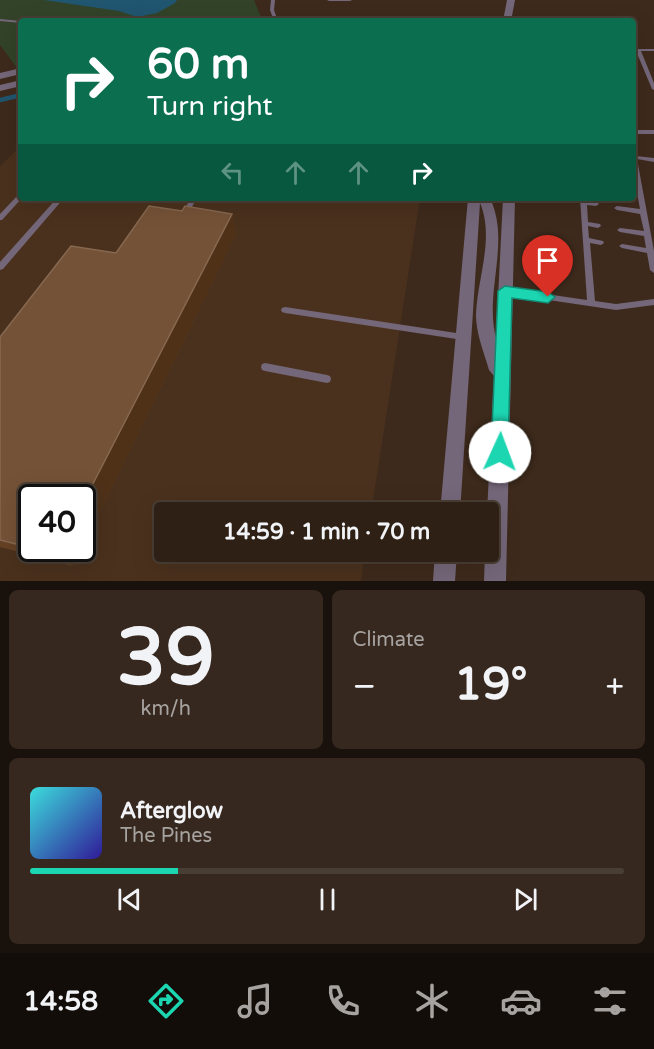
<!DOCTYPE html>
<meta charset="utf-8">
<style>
:root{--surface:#2e2015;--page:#36281e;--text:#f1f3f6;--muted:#a7a3a0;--line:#493e34;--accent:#1cd5b1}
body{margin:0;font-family:"Varela Round",sans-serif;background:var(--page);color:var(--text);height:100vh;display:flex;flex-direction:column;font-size:22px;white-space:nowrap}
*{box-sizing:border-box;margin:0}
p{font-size:20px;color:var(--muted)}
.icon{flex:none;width:33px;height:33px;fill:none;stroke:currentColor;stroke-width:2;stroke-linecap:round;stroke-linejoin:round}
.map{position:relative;height:581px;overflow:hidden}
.details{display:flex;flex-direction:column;gap:9px;padding:9px;background:#19120c;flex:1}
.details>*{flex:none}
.hud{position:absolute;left:18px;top:18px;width:618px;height:183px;border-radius:6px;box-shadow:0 6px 24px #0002,0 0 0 2px var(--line);background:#0b6e4f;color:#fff;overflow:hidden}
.speed{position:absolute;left:18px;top:484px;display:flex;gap:12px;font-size:30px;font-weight:700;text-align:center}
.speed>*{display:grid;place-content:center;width:78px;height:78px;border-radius:50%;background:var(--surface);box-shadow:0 6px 24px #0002,0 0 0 2px var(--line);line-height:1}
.speed .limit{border:3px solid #111;border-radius:9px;background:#fff;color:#111}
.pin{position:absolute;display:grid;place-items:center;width:51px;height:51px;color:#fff;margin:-62px -26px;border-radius:50% 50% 50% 0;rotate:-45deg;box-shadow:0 0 6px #0007}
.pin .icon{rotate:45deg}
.me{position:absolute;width:66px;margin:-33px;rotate:2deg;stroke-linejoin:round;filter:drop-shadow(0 0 4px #0008)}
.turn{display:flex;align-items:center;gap:21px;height:126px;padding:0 30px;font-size:27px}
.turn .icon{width:78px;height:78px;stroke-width:2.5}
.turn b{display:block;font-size:42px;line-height:51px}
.lanes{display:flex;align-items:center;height:57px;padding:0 30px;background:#0003;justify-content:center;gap:30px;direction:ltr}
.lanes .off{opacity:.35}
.big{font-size:45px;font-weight:800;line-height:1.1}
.details .widget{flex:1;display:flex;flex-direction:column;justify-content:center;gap:9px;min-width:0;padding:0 21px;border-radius:9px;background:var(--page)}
.details .dial{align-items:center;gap:0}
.dial b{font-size:78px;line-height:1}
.song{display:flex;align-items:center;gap:18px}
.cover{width:72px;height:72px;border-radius:9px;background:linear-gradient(135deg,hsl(180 70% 55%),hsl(250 70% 35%))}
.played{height:6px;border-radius:3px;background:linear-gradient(90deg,var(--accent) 25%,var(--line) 25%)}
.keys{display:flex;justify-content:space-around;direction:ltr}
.heat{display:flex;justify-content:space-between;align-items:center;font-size:33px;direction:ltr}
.details .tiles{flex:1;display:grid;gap:9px;grid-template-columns:1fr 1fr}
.widget:last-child{grid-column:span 2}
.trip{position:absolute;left:154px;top:502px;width:345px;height:60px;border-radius:6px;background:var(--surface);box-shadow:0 6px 24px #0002,0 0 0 2px var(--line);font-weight:800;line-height:60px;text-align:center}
.dock{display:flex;height:96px;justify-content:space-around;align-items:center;background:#120d08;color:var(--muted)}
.dock .icon{width:42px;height:42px}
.dock .active{color:var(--accent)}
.dock b{font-size:27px;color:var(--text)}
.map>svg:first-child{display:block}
</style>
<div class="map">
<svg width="654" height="581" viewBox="0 0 654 581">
<rect width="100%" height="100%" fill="#3e2a1c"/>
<path fill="#4a311d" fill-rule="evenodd" d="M 21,146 L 21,198 L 420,198 L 371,513 L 165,513 L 165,552 L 365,552 L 361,581 L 0,581 L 0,166 ZM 32,498 L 82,498 L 82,549 L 32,549 Z"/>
<polygon fill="#324329" points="0,0 254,0 261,17 242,21 21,21 21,67 17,68 0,45"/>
<polygon fill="#215670" points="44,0 177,0 175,3 157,13 137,17 119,11"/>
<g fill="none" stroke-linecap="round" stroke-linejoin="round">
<polyline stroke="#215670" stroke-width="4" points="139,0 143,21"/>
<polyline stroke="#215670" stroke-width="4.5" points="0,100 21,95"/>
<g fill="#746779" fill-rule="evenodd">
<polygon points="271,0 275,0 274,10 278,21 274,21 270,10"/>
<polygon points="327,0 352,0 350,1 329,1"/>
<polygon points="0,19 21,21 22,21 21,23 0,21"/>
<polygon points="633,49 654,49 654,51 641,51 654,83 654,90 652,89 636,51 633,51"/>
<rect x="633" y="130" width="21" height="4"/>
<polygon points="633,153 636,156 654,158 654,162 637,159 654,251 654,273 650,270 647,253 622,248 619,246 622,244 646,248 644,236 620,232 617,230 620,228 644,231 640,214 617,210 614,208 617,206 640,209 633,171"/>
<polygon points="21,193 22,198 2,220 0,220 0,214 19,194"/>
<polygon points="57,198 64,198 3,269 0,270 0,262"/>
<polygon points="191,198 197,198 186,217 182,217 181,215"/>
<polygon points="580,198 586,198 586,200 598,203 599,204 596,206 587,205 588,222 600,224 601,226 598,228 588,226 589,238 603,241 604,243 601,245 590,243 595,301 616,304 654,299 654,305 616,310 502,293 501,291 502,289 505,288 587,300"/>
<polygon points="285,307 463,334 466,335 467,337 466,339 463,340 285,313 282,312 281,310 282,308"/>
<polygon points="265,363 327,375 330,376 331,379 330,382 327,383 265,371 262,370 261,367 262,364"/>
</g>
<g fill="#746779" fill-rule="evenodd">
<polygon points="314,17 396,19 400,21 268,21 272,19"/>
<polygon points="21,68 21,74 0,79 0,73"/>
<polygon points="21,80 21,86 0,91 0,85"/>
</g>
<g fill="#746779" fill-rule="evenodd">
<polygon points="507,0 515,0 511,21 503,21"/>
<path d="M 468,198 L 490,198 C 511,243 484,291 496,338 L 503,198 L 515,198 L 506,581 L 484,581 L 485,552 L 489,552 L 487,513 L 494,376 L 489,370 C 484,352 476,334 476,315 C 477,279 495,238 480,203 L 460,513 L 440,513 Z"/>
<polygon points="435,552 457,552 455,581 433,581"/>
</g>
</g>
<polygon fill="#654124" points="182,211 232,214 236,234 82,548 82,498 32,498 32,549 82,549 73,566 0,547 0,337 116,253"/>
<g fill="#4f3118">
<polygon points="232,214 236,234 82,548 82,505"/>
<polygon points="60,549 82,549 73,566 57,555"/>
</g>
<g fill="#745237" stroke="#876850" stroke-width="1.5">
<polygon points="149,206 182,211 185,206 232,214 82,505 82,498 32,498 32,548 0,540 0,337 71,246 116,253"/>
<polygon points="36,549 60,549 57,555"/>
</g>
<polygon fill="#1cd5b1" stroke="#128a73" stroke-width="1.5" points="505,286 548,292 555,297 548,303 512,298 508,452 506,458 500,460 493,458 491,452 498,291"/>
</svg>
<div class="speed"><div class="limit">40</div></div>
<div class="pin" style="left:548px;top:297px;background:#d93025"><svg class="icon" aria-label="arrive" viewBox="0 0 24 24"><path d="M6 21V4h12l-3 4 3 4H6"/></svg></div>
<svg class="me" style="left:500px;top:452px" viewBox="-20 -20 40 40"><circle r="19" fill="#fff"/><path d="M0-13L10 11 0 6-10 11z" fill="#1cd5b1"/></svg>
<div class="trip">14:59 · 1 min · 70 m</div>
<div class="hud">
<div class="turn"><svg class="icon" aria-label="right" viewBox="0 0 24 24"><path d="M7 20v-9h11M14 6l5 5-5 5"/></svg><div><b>60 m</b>Turn right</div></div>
<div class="lanes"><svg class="icon off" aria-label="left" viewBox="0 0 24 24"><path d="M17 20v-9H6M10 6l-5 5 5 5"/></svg><svg class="icon off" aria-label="ahead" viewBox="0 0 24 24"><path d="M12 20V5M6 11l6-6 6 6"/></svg><svg class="icon off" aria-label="ahead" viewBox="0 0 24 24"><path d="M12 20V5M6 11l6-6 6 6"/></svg><svg class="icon" aria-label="right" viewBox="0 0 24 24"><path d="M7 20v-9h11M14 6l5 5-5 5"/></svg></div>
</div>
</div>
<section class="details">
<div class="tiles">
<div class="widget dial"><b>39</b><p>km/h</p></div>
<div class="widget"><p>Climate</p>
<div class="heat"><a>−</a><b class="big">19°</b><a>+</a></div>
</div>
<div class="widget">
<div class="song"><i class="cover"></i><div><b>Afterglow</b><p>The Pines</p></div></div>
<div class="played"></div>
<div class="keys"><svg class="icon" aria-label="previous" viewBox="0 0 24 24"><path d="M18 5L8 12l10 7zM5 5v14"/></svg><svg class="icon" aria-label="pause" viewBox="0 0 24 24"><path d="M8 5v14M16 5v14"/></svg><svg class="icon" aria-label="next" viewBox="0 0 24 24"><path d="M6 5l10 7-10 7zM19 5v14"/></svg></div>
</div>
</div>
</section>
<nav class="dock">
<b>14:58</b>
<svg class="icon active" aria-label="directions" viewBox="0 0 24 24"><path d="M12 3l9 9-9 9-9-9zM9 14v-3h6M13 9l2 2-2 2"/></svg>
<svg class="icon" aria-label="music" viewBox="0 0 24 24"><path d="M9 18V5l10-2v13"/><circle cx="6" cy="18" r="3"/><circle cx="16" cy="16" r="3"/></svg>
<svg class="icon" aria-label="phone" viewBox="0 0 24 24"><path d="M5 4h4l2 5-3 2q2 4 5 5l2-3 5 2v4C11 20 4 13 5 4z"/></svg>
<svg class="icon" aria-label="climate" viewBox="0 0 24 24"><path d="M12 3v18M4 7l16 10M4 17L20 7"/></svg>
<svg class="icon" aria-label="car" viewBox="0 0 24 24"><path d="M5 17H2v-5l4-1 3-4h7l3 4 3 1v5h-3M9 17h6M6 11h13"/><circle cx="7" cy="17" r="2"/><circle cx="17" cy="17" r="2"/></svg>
<svg class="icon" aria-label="filters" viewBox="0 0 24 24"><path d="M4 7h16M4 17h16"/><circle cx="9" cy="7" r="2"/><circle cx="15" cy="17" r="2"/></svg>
</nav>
